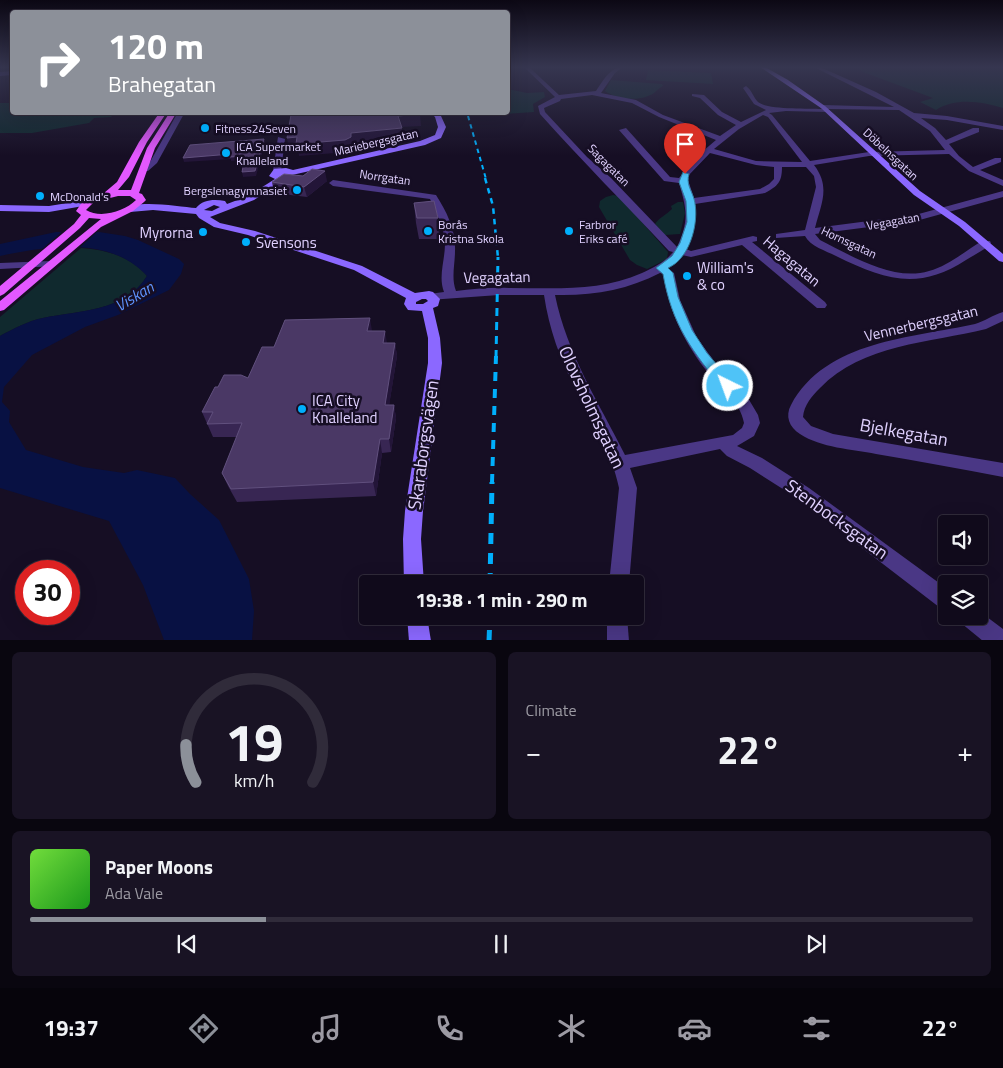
<!DOCTYPE html>
<meta charset="utf-8">
<style>
:root{--surface:#100a1b;--page:#191324;--text:#f1f3f6;--muted:#9c9aa3;--line:#302b3a;--accent:#8c9099}
body{margin:0;font-family:"Titillium Web",sans-serif;background:var(--page);color:var(--text);height:100vh;display:flex;flex-direction:column;font-size:19px;white-space:nowrap}
*{box-sizing:border-box;margin:0}
p{font-size:16px;color:var(--muted)}
.icon{flex:none;width:28px;height:28px;fill:none;stroke:currentColor;stroke-width:2;stroke-linecap:round;stroke-linejoin:round}
.map{position:relative;height:640px;overflow:hidden}
.sheet{display:flex;flex-direction:column;gap:12px;padding:12px;background:#09060f;flex:1}
.sheet>*{flex:none}
.banner{position:absolute;left:10px;top:10px;width:500px;height:105px;border-radius:5px;box-shadow:0 5px 20px #0002,0 0 0 1px var(--line);background:#8c9099;color:#fff;overflow:hidden}
.buttons{position:absolute;left:938px;top:515px;display:grid;gap:10px}
.buttons a{display:grid;place-items:center;width:50px;height:50px;border-radius:5px;background:var(--surface);box-shadow:0 5px 20px #0002,0 0 0 1px var(--line);font-size:25px}
.speed{position:absolute;left:15px;top:560px;display:flex;gap:10px;font-size:25px;font-weight:700;text-align:center}
.speed>*{display:grid;place-content:center;width:65px;height:65px;border-radius:50%;background:var(--surface);box-shadow:0 5px 20px #0002,0 0 0 1px var(--line);line-height:1}
.speed .limit{border:8px solid #d22;background:#fff;color:#111}
.pin{position:absolute;display:grid;place-items:center;width:42px;height:42px;color:#fff;margin:-51px -21px;border-radius:50% 50% 50% 0;rotate:-45deg;box-shadow:0 0 5px #0007}
.pin .icon{rotate:45deg}
.me{position:absolute;width:55px;margin:-28px;rotate:318deg;stroke-linejoin:round;filter:drop-shadow(0 0 4px #0008)}
.turn{display:flex;align-items:center;gap:18px;height:105px;padding:0 15px;font-size:22px}
.turn .icon{width:65px;height:65px;stroke-width:2.5}
.turn b{display:block;font-size:35px;line-height:42px}
.big{font-size:38px;font-weight:700;line-height:1.1}
.sheet .widget{flex:1;display:flex;flex-direction:column;justify-content:center;gap:8px;min-width:0;padding:0 18px;border-radius:8px;background:var(--page)}
.sheet .dial{align-items:center;gap:0}
.dial svg{height:130px;overflow:visible;fill:none;stroke:var(--line);stroke-width:7;stroke-linecap:round;text-anchor:middle}
.dial text{fill:var(--text);stroke:none}
.song{display:flex;align-items:center;gap:15px}
.cover{width:60px;height:60px;border-radius:8px;background:linear-gradient(135deg,hsl(100 70% 55%),hsl(120 70% 35%))}
.played{height:5px;border-radius:2px;background:linear-gradient(90deg,var(--accent) 25%,var(--line) 25%)}
.keys{display:flex;justify-content:space-around;direction:ltr}
.heat{display:flex;justify-content:space-between;align-items:center;font-size:28px;direction:ltr}
.sheet .tiles{flex:1;display:grid;gap:12px;grid-template-columns:1fr 1fr}
.widget:last-child{grid-column:span 2}
.trip{position:absolute;left:359px;top:575px;width:285px;height:50px;border-radius:5px;background:var(--surface);box-shadow:0 5px 20px #0002,0 0 0 1px var(--line);font-weight:700;line-height:50px;text-align:center}
.menu{display:flex;height:80px;justify-content:space-around;align-items:center;background:#06040b;color:var(--muted)}
.menu .icon{width:35px;height:35px}
.menu .on{color:var(--accent)}
.menu b{font-size:22px;color:var(--text)}
.map>svg:first-child{display:block}
</style>
<div class="map">
<svg width="1003" height="641" viewBox="0 0 1003 641">
<rect width="100%" height="100%" fill="#160e24"/>
<g fill="#10292e">
<path d="M 856,67 L 1003,67 L 1003,108 C 981,102 957,97 936,110 L 920,102 L 933,98 L 863,72 Z"/>
<polygon points="648,70 711,73 713,84 646,80"/>
<path d="M 611,80 L 662,84 L 663,86 C 659,88 657,90 654,93 C 641,102 617,100 605,91 Z"/>
<polygon points="508,89 527,93 544,92 545,97 533,104 534,112 472,116 472,113 508,112"/>
<polygon points="0,103 12,103 12,112 115,113 111,117 94,118 89,123 32,133 0,133"/>
<polygon points="613,195 619,196 668,252 667,259 647,269 637,265 630,260 599,207 600,201 606,197"/>
<path d="M 678,202 L 683,202 L 685,213 L 680,234 L 665,235 L 655,224 C 660,217 666,215 672,209 L 671,206 Z"/>
<path d="M 81,248 C 107,250 130,256 147,276 C 125,312 80,310 43,318 C 28,321 13,329 0,336 L 0,317 Z"/>
</g>
<path fill="#081143" d="M 56,232 L 99,232 L 125,236 L 138,240 L 179,259 L 184,264 L 181,274 L 169,290 L 118,315 L 85,327 L 32,355 L 4,387 L 2,402 L 10,411 L 9,422 L 26,450 L 83,467 L 124,473 L 137,470 L 175,478 L 190,494 L 219,520 L 249,579 L 254,611 L 252,640 L 164,640 L 143,585 L 109,521 L 0,488 L 0,336 C 13,329 28,321 43,318 C 80,310 125,312 147,276 C 111,236 47,246 0,256 L 0,244 Z"/>
<polygon fill="#160e24" points="65,229 100,229 76,251 40,251"/>
<g fill="none" stroke-linecap="round" stroke-linejoin="round">
<g fill="#4a3785" fill-rule="evenodd">
<path d="M 524,67 L 529,67 L 559,95 L 596,91 C 603,81 610,67 623,67 L 615,73 L 601,93 L 636,100 L 663,115 L 720,136 L 736,125 L 718,115 L 700,98 L 692,96 L 692,94 L 704,95 L 722,112 L 741,122 L 766,110 L 754,104 L 743,88 L 746,86 C 752,90 753,97 758,102 C 768,110 807,108 822,109 L 820,107 L 823,105 L 894,107 L 814,67 L 820,67 L 876,92 L 914,113 L 947,116 L 1003,126 L 1003,130 L 947,120 L 921,118 L 935,128 L 946,140 L 973,128 L 979,128 L 979,132 L 949,144 L 959,156 L 973,167 L 995,158 L 1001,158 L 1001,162 L 980,170 L 1003,180 L 1003,186 L 969,171 L 949,154 L 869,156 L 814,165 C 831,187 821,204 815,228 L 915,215 L 1003,191 L 1003,197 L 916,221 L 815,234 L 820,240 C 850,255 893,282 929,271 C 948,266 965,251 982,241 L 990,241 L 991,243 C 985,250 974,255 966,260 C 918,291 885,280 836,256 C 826,251 810,246 805,236 L 776,238 L 776,234 L 805,230 L 816,187 L 814,176 L 806,167 L 782,167 C 782,182 778,186 765,193 L 695,204 L 695,224 L 686,249 L 691,251 L 753,236 L 757,237 L 757,241 L 752,242 L 825,302 L 827,305 L 825,308 L 817,308 L 742,245 L 691,257 L 682,255 L 668,268 L 674,273 L 680,300 L 697,338 L 720,369 L 748,398 L 758,415 L 760,423 L 754,436 L 737,446 L 762,458 L 809,488 L 946,588 L 946,610 L 939,607 L 797,498 L 750,468 L 727,456 L 720,449 L 630,468 L 637,488 L 629,584 L 609,584 L 619,488 C 612,453 592,421 576,390 C 560,359 549,329 544,295 L 499,295 L 429,300 L 427,297 L 429,294 L 444,292 C 438,277 445,260 445,244 C 444,228 437,213 430,199 L 333,186 L 329,183 L 333,180 L 436,195 C 447,212 456,231 455,251 C 455,265 451,278 456,291 C 473,289 491,287 509,288 C 555,288 599,292 642,273 C 653,268 665,262 673,252 L 669,251 C 626,205 582,161 540,114 L 538,106 L 555,97 ZM 592,95 L 632,103 L 659,117 L 716,140 L 696,157 L 679,178 L 670,177 L 626,128 L 619,130 L 664,181 L 679,183 C 687,210 689,221 677,247 L 611,178 L 587,157 L 545,112 L 544,108 L 560,101 L 561,99 ZM 827,109 L 899,110 L 930,131 L 945,150 L 869,152 L 810,161 L 772,115 L 769,113 L 786,111 L 829,112 L 830,111 ZM 763,115 L 768,117 L 802,162 L 756,161 L 714,149 L 739,129 ZM 710,153 L 756,165 L 774,167 L 774,179 L 769,184 L 760,189 L 694,198 L 687,177 ZM 660,273 L 663,274 C 669,312 685,344 709,374 C 722,390 740,401 744,423 L 742,428 L 733,435 L 625,455 C 599,403 567,354 555,295 C 593,296 627,290 660,273 Z"/>
<polygon points="12,71 12,75 0,76 0,72"/>
<polygon points="178,112 185,112 157,163 148,171 142,171 141,169 150,162"/>
<polygon points="278,137 285,139 281,171 277,173 273,171"/>
<polygon points="51,261 56,264 55,266 0,269 0,263"/>
<path d="M 1003,312 L 1003,321 L 986,329 C 930,343 862,344 820,388 C 812,396 804,405 803,417 L 811,426 L 833,434 L 1003,463 L 1003,477 C 961,469 919,461 876,454 C 852,449 821,448 800,434 C 789,427 785,416 791,405 C 826,340 912,338 975,324 C 985,321 993,315 1003,312 Z"/>
<polygon points="979,611 1003,629 1003,641 983,641 961,623 958,616 979,616"/>
<polygon points="607,616 627,616 629,641 607,641"/>
</g>
<g fill="#8b68ff" fill-rule="evenodd">
<polygon points="760,67 765,67 788,80 825,106 920,191 965,222 1003,254 1003,262 999,261 959,226 914,195 821,108"/>
<path d="M 430,112 L 438,112 L 441,116 L 446,127 L 441,138 L 425,145 L 292,175 L 254,200 L 210,217 L 220,223 L 255,231 L 362,266 L 415,293 L 429,291 L 433,292 L 440,299 L 438,306 L 433,308 L 440,338 L 442,363 L 423,511 L 421,539 L 424,584 L 404,584 L 403,539 L 405,511 L 428,363 L 428,338 L 422,311 L 408,310 L 404,304 L 406,298 L 354,270 L 248,235 L 214,227 L 199,218 L 196,214 L 153,210 L 130,212 L 125,209 C 137,199 180,207 196,208 C 203,199 215,199 225,201 L 227,204 L 248,196 L 275,179 L 269,176 L 274,169 L 286,168 L 293,170 L 420,141 L 435,135 L 438,127 L 435,117 ZM 214,205 L 220,207 L 212,211 L 204,210 ZM 422,299 L 426,299 L 428,301 L 423,304 L 416,304 L 416,302 Z"/>
<polygon points="86,200 91,203 89,205 49,212 0,211 0,205 49,206"/>
<polygon points="407,616 427,616 431,641 409,641"/>
</g>
<path fill="#e358ff" fill-rule="evenodd" d="M 160,112 L 167,112 L 147,142 L 129,177 L 118,190 L 131,190 L 147,148 L 170,112 L 177,112 L 155,148 L 139,193 L 142,194 L 146,200 L 144,202 L 133,211 L 101,227 L 4,310 L 0,311 L 0,301 L 101,219 L 89,218 L 80,228 L 4,294 L 0,296 L 0,286 L 74,224 L 81,215 L 76,211 L 83,201 L 104,193 L 117,182 L 139,142 ZM 118,196 L 130,196 L 136,200 C 125,211 101,219 86,210 L 94,202 Z"/>
<polyline stroke="#00affc" stroke-width="1" stroke-dasharray="4 3" stroke-linecap="butt" points="467,112 468,117"/>
<polyline stroke="#00affc" stroke-width="2" stroke-dasharray="4.5 4" stroke-linecap="butt" points="468,116 486,179"/>
<polyline stroke="#00affc" stroke-width="2.5" stroke-dasharray="5.5 5" stroke-linecap="butt" points="485,178 493,206 498,258"/>
<polyline stroke="#00affc" stroke-width="3" stroke-dasharray="8 6" stroke-linecap="butt" points="496,358 498,257"/>
<polyline stroke="#00affc" stroke-width="4" stroke-dasharray="9 8" stroke-linecap="butt" points="492,483 496,356"/>
<g stroke="#00affc" stroke-width="5" stroke-dasharray="11 9" stroke-linecap="butt">
<polyline points="490,584 492,482"/>
<polyline points="489,641 490,616"/>
</g>
</g>
<g fill="#382653">
<polygon points="327,181 307,197 274,193 272,182"/>
<polygon points="414,203 438,218 440,239 419,239 416,223"/>
<polygon points="372,331 387,343 395,343 397,356 389,405 394,405 396,418 391,452 382,453 376,496 237,502 228,486 222,473 237,437 213,437 202,412 218,387 248,378 274,347"/>
</g>
<g fill="#231538">
<polygon points="420,114 421,126 400,127 398,116"/>
<polygon points="402,128 403,140 353,146 353,150 347,152 299,156 298,150 289,150 287,138"/>
<polygon points="264,139 265,143 256,176 243,177 242,172"/>
<polygon points="231,154 245,156 246,160 231,161 231,159 184,162 183,158"/>
<polygon points="325,171 327,181 307,197 304,187"/>
<polygon points="370,318 372,331 367,331"/>
<polygon points="385,331 387,343 383,343"/>
<polygon points="395,343 397,356 387,419 385,405"/>
<polygon points="394,405 396,418 391,452 389,439"/>
<polygon points="380,439 382,453 376,496 373,482"/>
</g>
<g fill="#4a3865" stroke="#61507e">
<polygon points="324,112 415,112 420,114 398,116 402,128 351,133 351,137 345,140 296,144 297,137 287,138 291,115"/>
<polygon points="264,139 255,171 242,172 243,167 242,167 245,156 230,157 231,154 183,158 190,145"/>
<polygon points="312,169 325,171 304,187 272,182 284,174 303,176"/>
<polygon points="434,201 438,218 417,218 414,203"/>
<polygon points="370,318 367,331 385,331 383,343 395,343 385,405 394,405 389,439 380,439 373,482 231,489 222,473 242,423 207,424 213,412 202,412 215,387 218,387 224,375 241,375 248,378 262,347 274,347 285,320"/>
</g>
<linearGradient id="sky" x2="0" y2="1"><stop stop-color="#0c0814"/><stop offset="0.43" stop-color="#363650"/><stop offset="1" stop-color="#363650" stop-opacity="0"/></linearGradient>
<rect width="1003" height="156" fill="url(#sky)"/>
<path fill="#4fc3f7" stroke="#337fa1" d="M 683,172 L 689,174 C 686,184 691,189 694,199 C 699,217 693,245 680,259 C 677,263 672,266 668,268 L 673,273 L 678,297 L 692,330 L 707,353 L 735,386 L 733,390 L 724,390 C 692,351 672,325 663,274 L 656,268 L 672,256 L 680,243 L 687,222 L 686,201 L 679,182 Z"/>
<g fill="#00affc" stroke="#160e24" stroke-width="2">
<circle cx="205" cy="128" r="5"/>
<circle cx="226" cy="153" r="5"/>
<circle cx="297" cy="190" r="5"/>
<circle cx="40" cy="196" r="5"/>
<circle cx="428" cy="231" r="5"/>
<circle cx="569" cy="231" r="5"/>
<circle cx="203" cy="232" r="5"/>
<circle cx="246" cy="242" r="5"/>
<circle cx="687" cy="276" r="5"/>
<circle cx="302" cy="409" r="5"/>
</g>
<g text-anchor="middle" dominant-baseline="central" stroke-width="5" stroke-linejoin="round" paint-order="stroke">
<g font-size="12" fill="#e0d1ff" stroke="#160e24" text-anchor="start">
<text x="215" y="128">Fitness24Seven</text>
<text x="236" y="146">ICA Supermarket<tspan x="236" dy="14">Knalleland</tspan></text>
<text x="287" y="190" text-anchor="end">Bergslenagymnasiet</text>
<text x="50" y="196">McDonald's</text>
<text x="438" y="224">Borås<tspan x="438" dy="14">Kristna Skola</tspan></text>
<text x="579" y="224">Farbror<tspan x="579" dy="14">Eriks café</tspan></text>
</g>
<g font-size="12" fill="#e0d1ff" stroke="#160e24">
<text transform="translate(376 142) rotate(-13)">Mariebergsgatan</text>
<text transform="translate(891 154) rotate(43)">Döbelnsgatan</text>
<text transform="translate(609 165) rotate(45)">Sagagatan</text>
<text transform="translate(385 177) rotate(8)">Norrgatan</text>
<text transform="translate(893 221) rotate(-10)">Vegagatan</text>
<text transform="translate(849 242) rotate(25)">Hornsgatan</text>
</g>
<g font-size="15" fill="#e0d1ff" stroke="#160e24" text-anchor="start">
<text x="193" y="232" text-anchor="end">Myrorna</text>
<text x="256" y="242">Svensons</text>
<text x="697" y="267">William's<tspan x="697" dy="17">&amp; co</tspan></text>
<text x="312" y="400">ICA City<tspan x="312" dy="17">Knalleland</tspan></text>
</g>
<g font-size="15" fill="#e0d1ff" stroke="#160e24">
<text transform="translate(792 261) rotate(40)">Hagagatan</text>
<text transform="translate(497 277) rotate(-1)">Vegagatan</text>
<text transform="translate(921 323) rotate(-13)">Vennerbergsgatan</text>
</g>
<g font-size="16" font-style="italic" fill="#5f94ff" stroke="#160e24">
<text transform="translate(134 296) rotate(-31)">Viskan</text>
</g>
<g font-size="18" fill="#e0d1ff" stroke="#160e24">
<text transform="translate(592 407) rotate(65)">Olovsholmsgatan</text>
<text transform="translate(904 432) rotate(10)">Bjelkegatan</text>
<text transform="translate(423 445) rotate(-82)">Skaraborgsvägen</text>
<text transform="translate(837 519) rotate(36)">Stenbocksgatan</text>
</g>
</g>
</svg>
<div class="buttons">
<a><svg class="icon" aria-label="sound" viewBox="0 0 24 24"><path d="M4 9h4l5-4v14l-5-4H4zM17 9q2 3 0 6"/></svg></a>
<a><svg class="icon" aria-label="layers" viewBox="0 0 24 24"><path d="M12 4l9 5-9 5-9-5zM3 14l9 5 9-5"/></svg></a>
</div>
<div class="speed"><div class="limit">30</div></div>
<div class="pin" style="left:685px;top:174px;background:#d93025"><svg class="icon" aria-label="arrive" viewBox="0 0 24 24"><path d="M6 21V4h12l-3 4 3 4H6"/></svg></div>
<svg class="me" style="left:728px;top:386px" viewBox="-20 -20 40 40"><circle r="17" fill="#4fc3f7" stroke="#fff" stroke-width="3"/><path d="M0-11L8 9 0 5-8 9z" fill="#fff"/></svg>
<div class="trip">19:38 · 1 min · 290 m</div>
<div class="banner">
<div class="turn"><svg class="icon" aria-label="right" viewBox="0 0 24 24"><path d="M7 20v-9h11M14 6l5 5-5 5"/></svg><div><b>120 m</b>Brahegatan</div></div>
</div>
</div>
<section class="sheet">
<div class="tiles">
<div class="widget dial"><svg viewBox="0 0 100 80">
<path d="M14 69A42 42 0 1 1 86 69"/>
<path d="M14 69A42 42 0 0 1 8 46" stroke="#8c9099"/>
<text x="50" y="56" font-size="32" font-weight="700">19</text>
<text x="50" y="72" font-size="11">km/h</text>
</svg></div>
<div class="widget"><p>Climate</p>
<div class="heat"><a>−</a><b class="big">22°</b><a>+</a></div>
</div>
<div class="widget">
<div class="song"><i class="cover"></i><div><b>Paper Moons</b><p>Ada Vale</p></div></div>
<div class="played"></div>
<div class="keys"><svg class="icon" aria-label="previous" viewBox="0 0 24 24"><path d="M18 5L8 12l10 7zM5 5v14"/></svg><svg class="icon" aria-label="pause" viewBox="0 0 24 24"><path d="M8 5v14M16 5v14"/></svg><svg class="icon" aria-label="next" viewBox="0 0 24 24"><path d="M6 5l10 7-10 7zM19 5v14"/></svg></div>
</div>
</div>
</section>
<nav class="menu">
<b>19:37</b>
<svg class="icon on" aria-label="directions" viewBox="0 0 24 24"><path d="M12 3l9 9-9 9-9-9zM9 14v-3h6M13 9l2 2-2 2"/></svg>
<svg class="icon" aria-label="music" viewBox="0 0 24 24"><path d="M9 18V5l10-2v13"/><circle cx="6" cy="18" r="3"/><circle cx="16" cy="16" r="3"/></svg>
<svg class="icon" aria-label="phone" viewBox="0 0 24 24"><path d="M5 4h4l2 5-3 2q2 4 5 5l2-3 5 2v4C11 20 4 13 5 4z"/></svg>
<svg class="icon" aria-label="climate" viewBox="0 0 24 24"><path d="M12 3v18M4 7l16 10M4 17L20 7"/></svg>
<svg class="icon" aria-label="car" viewBox="0 0 24 24"><path d="M5 17H2v-5l4-1 3-4h7l3 4 3 1v5h-3M9 17h6M6 11h13"/><circle cx="7" cy="17" r="2"/><circle cx="17" cy="17" r="2"/></svg>
<svg class="icon" aria-label="filters" viewBox="0 0 24 24"><path d="M4 7h16M4 17h16"/><circle cx="9" cy="7" r="2"/><circle cx="15" cy="17" r="2"/></svg>
<b>22°</b>
</nav>
